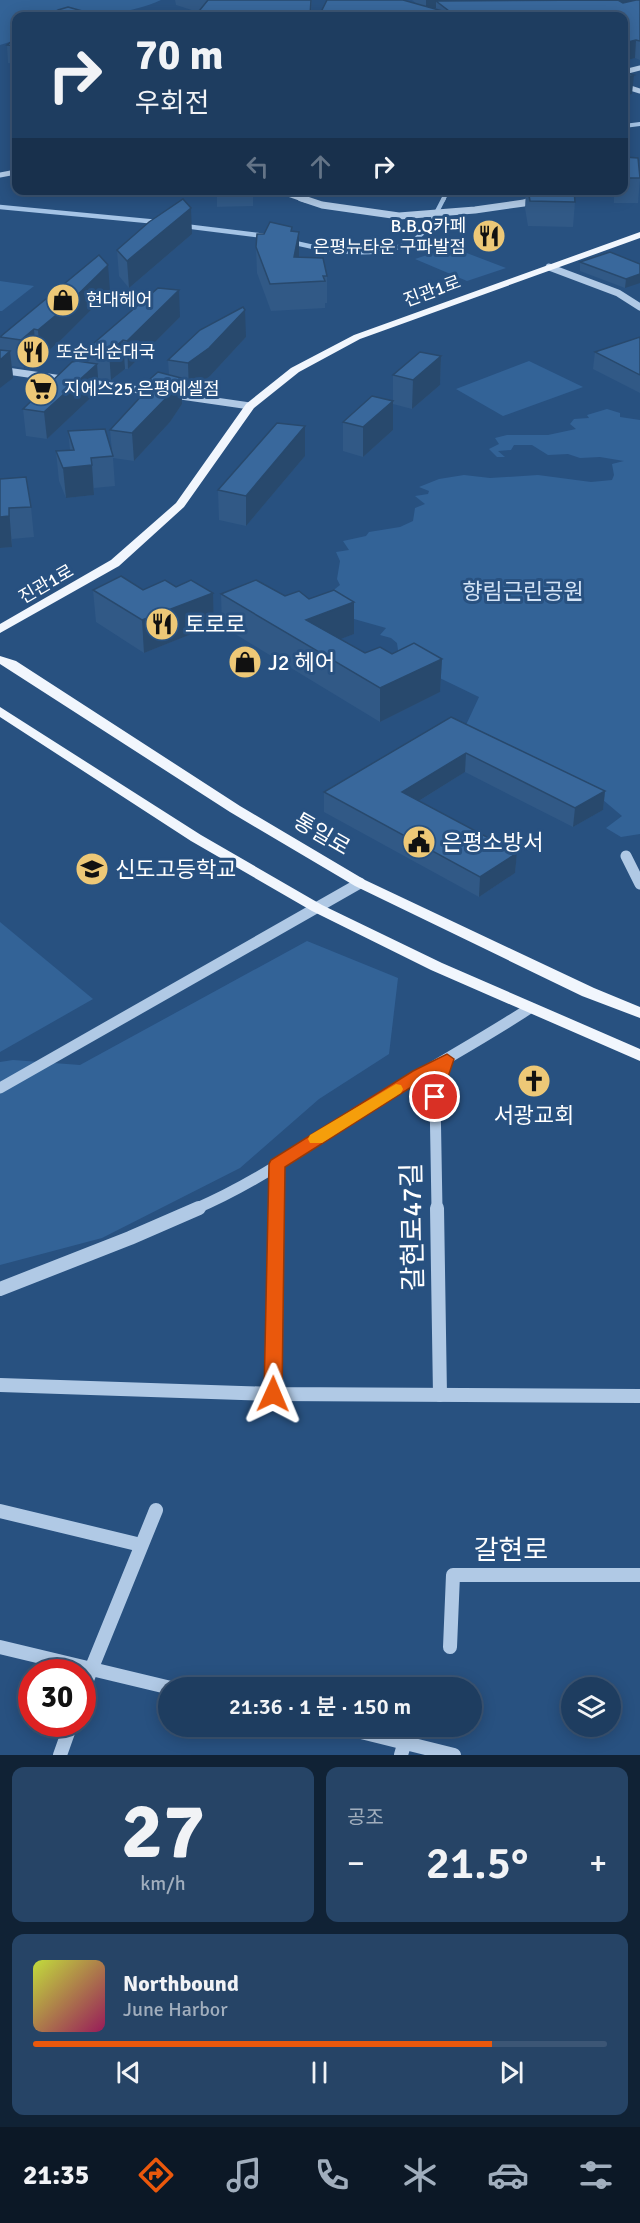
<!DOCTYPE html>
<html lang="ko">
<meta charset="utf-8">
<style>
:root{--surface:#1e3d60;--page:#264466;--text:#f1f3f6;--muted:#a1aebd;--line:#3c5675;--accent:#ea580c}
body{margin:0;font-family:Signika,"Noto Sans KR",sans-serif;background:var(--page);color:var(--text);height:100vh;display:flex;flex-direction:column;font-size:22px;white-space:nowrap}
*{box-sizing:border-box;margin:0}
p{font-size:20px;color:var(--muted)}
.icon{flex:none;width:33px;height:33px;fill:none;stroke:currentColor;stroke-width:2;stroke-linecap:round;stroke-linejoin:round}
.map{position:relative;height:1755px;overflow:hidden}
.side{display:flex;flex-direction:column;gap:12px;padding:12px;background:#102235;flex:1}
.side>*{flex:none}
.banner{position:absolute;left:12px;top:12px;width:616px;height:183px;border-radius:12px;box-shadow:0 3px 15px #0003,0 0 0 2px var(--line);background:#1e3d60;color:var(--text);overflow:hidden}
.tools{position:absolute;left:561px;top:1677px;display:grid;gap:12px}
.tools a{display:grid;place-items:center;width:60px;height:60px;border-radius:50%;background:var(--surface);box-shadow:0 3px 15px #0003,0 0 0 2px var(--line);font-size:30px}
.speed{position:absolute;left:18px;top:1659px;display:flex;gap:12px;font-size:30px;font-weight:700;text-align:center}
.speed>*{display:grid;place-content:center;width:78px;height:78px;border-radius:50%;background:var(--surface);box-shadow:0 3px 15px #0003,0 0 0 2px var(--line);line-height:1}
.speed .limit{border:9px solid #d22;background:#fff;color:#111}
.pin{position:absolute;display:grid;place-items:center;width:51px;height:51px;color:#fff;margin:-26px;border:3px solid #fff;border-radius:50%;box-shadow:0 2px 6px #0007}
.me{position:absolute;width:66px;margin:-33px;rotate:1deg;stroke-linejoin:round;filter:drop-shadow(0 0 4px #0008)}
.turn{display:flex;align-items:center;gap:21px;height:126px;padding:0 24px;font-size:27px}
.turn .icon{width:78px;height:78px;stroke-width:2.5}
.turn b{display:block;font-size:42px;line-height:51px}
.lanes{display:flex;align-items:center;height:57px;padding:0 24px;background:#0003;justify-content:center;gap:30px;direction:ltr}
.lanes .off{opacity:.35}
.big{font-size:45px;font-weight:600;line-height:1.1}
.side .widget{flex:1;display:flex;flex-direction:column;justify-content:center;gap:9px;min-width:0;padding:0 21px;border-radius:12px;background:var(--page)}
.side .dial{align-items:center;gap:0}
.dial b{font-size:78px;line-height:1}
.song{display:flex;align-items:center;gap:18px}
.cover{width:72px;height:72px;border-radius:9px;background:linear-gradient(135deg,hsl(70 70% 55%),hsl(330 70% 35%))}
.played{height:6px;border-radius:3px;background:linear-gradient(90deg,var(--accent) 80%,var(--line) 80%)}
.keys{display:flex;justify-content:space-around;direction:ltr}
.heat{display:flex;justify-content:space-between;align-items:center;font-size:33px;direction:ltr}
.side .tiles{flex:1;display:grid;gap:12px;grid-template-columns:1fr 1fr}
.widget:last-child{grid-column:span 2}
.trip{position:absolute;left:158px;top:1677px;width:324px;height:60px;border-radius:30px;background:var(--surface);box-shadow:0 3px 15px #0003,0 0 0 2px var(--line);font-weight:600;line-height:60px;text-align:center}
.tab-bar{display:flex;height:96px;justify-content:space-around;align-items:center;background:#0c1826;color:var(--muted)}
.tab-bar .icon{width:42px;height:42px}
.tab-bar .on{color:var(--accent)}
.tab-bar b{font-size:27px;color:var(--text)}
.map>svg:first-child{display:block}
</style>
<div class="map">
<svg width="640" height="1755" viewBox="0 0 640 1755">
<rect width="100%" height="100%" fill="#285180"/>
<g fill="#336397">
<path d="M 0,0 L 161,0 C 122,19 59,16 16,16 L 16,40 L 0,45 Z"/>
<polygon points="451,247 506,268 467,281 415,259"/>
<polygon points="0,281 34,286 2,311 0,311"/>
<polygon points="529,361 583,387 503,416 456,389"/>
<polygon points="607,409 620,413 620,417 640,420 640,834 621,837 606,828 622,816 596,794 466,725 479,697 419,668 411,654 398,650 397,643 391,638 380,635 386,628 347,617 330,593 340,585 337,579 340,561 336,552 349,550 343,541 366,536 369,532 400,527 413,521 415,508 425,504 415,496 428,494 429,491 419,487 439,479 464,475 490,478 538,475 591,482 612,480 614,475 612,464 624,461 600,457 580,458 568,454 548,455 532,445 514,445 511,450 498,451 505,457 497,457 489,449 499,444 495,438 507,435 548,435 576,429 570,424 574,419 589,418 587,415"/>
<polygon points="0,922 93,999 0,1052"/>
<polygon points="307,941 398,978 389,1054 319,1099 240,1168 102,1238 0,1265 0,1062 13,1060 80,1065"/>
</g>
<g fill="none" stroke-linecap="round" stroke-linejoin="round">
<g stroke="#a5c4e6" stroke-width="4">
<polyline points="624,126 640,124"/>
<polyline points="443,200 448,190"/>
</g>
<g stroke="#a5c4e6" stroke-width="4.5">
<polyline points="0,207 158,222"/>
<polyline points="184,226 265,236"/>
<path d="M 291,242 C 329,251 384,262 418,237 C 430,228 437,211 444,198"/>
</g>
<g stroke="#b0c9e5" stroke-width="5">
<polyline points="624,72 640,68"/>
<polyline points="624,86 640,91"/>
<polyline points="0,175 16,172"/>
<polyline points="276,190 305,200"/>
<polyline points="534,200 561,190"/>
</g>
<g stroke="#b0c9e5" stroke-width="7">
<polyline points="301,198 322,205 399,216 475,210 524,203 538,198"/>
<polyline points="549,267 618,293 640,307"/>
<polyline points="0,370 69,380"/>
<polyline points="84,382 250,406"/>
</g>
<g stroke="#b0c9e5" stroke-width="11">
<polyline points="626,856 640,884"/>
<polyline points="0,1088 360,883"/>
<path d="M 195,1209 C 261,1181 320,1137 381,1099 C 430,1067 481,1040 530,1008"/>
<polyline points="276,1209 277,1164"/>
<polyline points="437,1209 435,1097 447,1059"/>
</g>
<g stroke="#b0c9e5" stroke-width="14">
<polyline points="437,1208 440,1395"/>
<polyline points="0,1289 130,1238 199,1208"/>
<polyline points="0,1385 273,1394 640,1396"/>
<polyline points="273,1394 276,1208"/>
<polyline points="0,1511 141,1545"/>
<polyline points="0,1647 171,1688"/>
<polyline points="450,1647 453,1575 640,1575"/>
<polyline points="82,1692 156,1510"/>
<polyline points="337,1726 454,1755"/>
<polyline points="60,1755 71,1724"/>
<polyline points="401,1755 405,1741"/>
</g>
<g fill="#f1f6fd" fill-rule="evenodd">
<polygon points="640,232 640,238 360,339 299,372 254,408 184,507 119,566 0,633 0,624 111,560 176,503 246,404 291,368 354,335"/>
<polygon points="0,656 16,661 240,806 365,880 594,988 640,1007 640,1018 582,996 355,886 230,812 0,664"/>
<polygon points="0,707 201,835 322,905 442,963 640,1049 640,1061 431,970 312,911 191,841 0,717"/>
</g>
</g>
<g fill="#315986">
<polygon points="175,0 312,0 311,16 198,12 176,5"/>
<polygon points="412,0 640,0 640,60 635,58 624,61 624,16 319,16 417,4"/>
<polygon points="16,38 16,64 8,63 7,45"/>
<polygon points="624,157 638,158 640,179 638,203 614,203 614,190 624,190"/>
<rect x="98" y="190" width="37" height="7"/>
<polygon points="217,190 253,190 253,206 217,207"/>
<polygon points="526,190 574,190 575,202 573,227 528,226 525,208"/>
<polygon points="292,231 299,257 327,276 327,303 325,303 325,308 271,311 257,273 256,247 264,234"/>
<polygon points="192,234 129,288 119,276 117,250"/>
<polygon points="580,262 640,264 625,288 580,271"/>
<polygon points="110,291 63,338 40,358 36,357 24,368 12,366 13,378 0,350 0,336"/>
<polygon points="180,317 128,369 125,369 111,380 98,378 99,390 47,439 26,436 23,409 88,362 87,349"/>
<polygon points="246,337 210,376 189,392 181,390 182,404 170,422 134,461 113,458 115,486 94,488 94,495 66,498 59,481 56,451 70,450 68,431 112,452 110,430 146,391 151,384 150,379 169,375 168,360"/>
<polygon points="640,337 640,393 593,369 595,352"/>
<polygon points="441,356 440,385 412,409 393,404 393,430 363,457 343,451 343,422 393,401 393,375"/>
<polygon points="305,456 246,526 219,520 218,490"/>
<polygon points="0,479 31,507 34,537 12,539 12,547 0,548"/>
<polygon points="176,587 213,593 214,625 144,653 96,622 93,590 143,590"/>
<polygon points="221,594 354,634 340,639 365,653 442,659 440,692 380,722 222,626"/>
<polygon points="451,717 605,791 603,810 573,827 465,772 419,801 517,853 515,873 479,897 324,812 324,792"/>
</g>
<g fill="#28496d">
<polygon points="426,0 471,0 436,1 436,8 426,10"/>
<polygon points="618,0 640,0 618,12"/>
<polygon points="636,40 635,58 624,61 624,43"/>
<polygon points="634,75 632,94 624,96 624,78"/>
<polygon points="191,208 192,234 129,288 127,261"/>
<polygon points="299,232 299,258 294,257"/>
<polygon points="108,265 110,291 63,338 40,358 38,330"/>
<polygon points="640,274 640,283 625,288 626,279"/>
<polygon points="179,290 180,317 128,369 127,341"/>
<polygon points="245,310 246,337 210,376 189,392 188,363"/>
<polygon points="34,329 36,357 24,368 21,340"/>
<polygon points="123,340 125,369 111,380 109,352"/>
<polygon points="10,351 13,378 0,388 0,360"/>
<polygon points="441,356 440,385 412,409 413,380"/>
<polygon points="97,364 99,390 47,439 44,412"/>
<polygon points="181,378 182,404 170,422 134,461 132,433"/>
<polygon points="393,401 393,430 363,457 363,427"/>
<polygon points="305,426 305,456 246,526 246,496"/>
<polygon points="92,465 94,495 66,498 63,468"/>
<polygon points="9,508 12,547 0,548 0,517"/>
<polygon points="213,593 214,625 144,653 142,620"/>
<polygon points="354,602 354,634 314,649 306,620"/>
<polygon points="442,659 440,692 380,722 380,688"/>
<polygon points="466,753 465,772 401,812 402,792"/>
<polygon points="605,791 603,810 573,827 575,808"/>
<polygon points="517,853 515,873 479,897 480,877"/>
</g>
<g fill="#39689c" stroke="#28496d" stroke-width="1.5">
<polygon points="208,0 311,0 310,16 195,16"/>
<polygon points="327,0 403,0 453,14 436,1 618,0 623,3 636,0 640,0 640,41 636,40 624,43 624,16 319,16"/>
<polygon points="68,7 100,16 48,16 58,10"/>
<polygon points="16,38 16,46 7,45"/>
<polygon points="624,72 634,75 624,78"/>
<polygon points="624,157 638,158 640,178 624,178"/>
<polygon points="528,190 574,190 575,202 530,201"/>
<polygon points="183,199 191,208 127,261 117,250 149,222"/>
<polygon points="270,222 292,227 291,231 299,232 294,257 323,258 327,276 323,276 325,281 270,284 256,247 257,234 264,234"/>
<polygon points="610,252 640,264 640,274 626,279 580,262"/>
<polygon points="99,255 108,265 61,311 38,330 34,329 21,340 0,337"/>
<polygon points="158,288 179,290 127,341 123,340 109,352 87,349"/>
<polygon points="243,307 245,310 209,348 188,363 168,360 200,330"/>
<polygon points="640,337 640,375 595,352"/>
<polygon points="0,350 10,351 0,360"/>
<polygon points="420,352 441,356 413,380 393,375"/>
<polygon points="77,361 97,364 44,412 23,409 72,362"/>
<polygon points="158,372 181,378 169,395 132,433 110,430 146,391 153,382 150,379"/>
<polygon points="372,396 393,401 363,427 343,422"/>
<polygon points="277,423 305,426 246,496 218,490"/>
<polygon points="105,429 113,456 91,458 92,465 63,468 56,451 74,450 68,431"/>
<polygon points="26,477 31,507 9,508 9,516 0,517 0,479"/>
<polygon points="121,576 143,590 165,580 176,587 191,580 213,593 142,620 93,590"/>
<polygon points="256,580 285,596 299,591 309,599 334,590 354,602 306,620 365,653 380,647 392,654 414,643 442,659 380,688 221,594"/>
<polygon points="451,717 605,791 575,808 466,753 402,792 517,853 480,877 324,792"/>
</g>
<polygon fill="#ea580c" stroke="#983908" stroke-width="1.5" points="447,1054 454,1059 440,1101 429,1101 427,1097 435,1072 285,1167 282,1394 280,1399 273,1401 267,1399 264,1394 269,1164 271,1160 413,1071"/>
<polygon fill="#f59e0b" points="396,1084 401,1085 403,1089 401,1093 322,1143 310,1143 308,1139 310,1135"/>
<defs>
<symbol id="restaurant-disc" viewBox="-11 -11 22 22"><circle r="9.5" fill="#edc877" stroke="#285180"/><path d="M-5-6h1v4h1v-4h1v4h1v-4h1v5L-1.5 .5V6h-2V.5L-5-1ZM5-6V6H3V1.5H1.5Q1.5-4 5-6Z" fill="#111"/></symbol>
<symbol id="shop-disc" viewBox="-11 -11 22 22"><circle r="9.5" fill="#edc877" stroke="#285180"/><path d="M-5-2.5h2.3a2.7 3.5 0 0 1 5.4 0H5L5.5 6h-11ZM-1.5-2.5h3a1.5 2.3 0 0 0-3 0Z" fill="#111"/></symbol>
<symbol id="supermarket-disc" viewBox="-11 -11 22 22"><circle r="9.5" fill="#edc877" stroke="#285180"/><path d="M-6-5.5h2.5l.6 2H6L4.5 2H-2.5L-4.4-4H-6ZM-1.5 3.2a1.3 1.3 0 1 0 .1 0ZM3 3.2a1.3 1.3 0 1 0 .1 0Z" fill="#111"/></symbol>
<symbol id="civic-disc" viewBox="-11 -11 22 22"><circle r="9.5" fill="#edc877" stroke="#285180"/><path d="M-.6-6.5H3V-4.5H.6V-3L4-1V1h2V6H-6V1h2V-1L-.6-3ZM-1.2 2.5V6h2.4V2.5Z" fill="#111"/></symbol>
<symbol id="school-disc" viewBox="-11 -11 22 22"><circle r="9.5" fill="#edc877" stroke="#285180"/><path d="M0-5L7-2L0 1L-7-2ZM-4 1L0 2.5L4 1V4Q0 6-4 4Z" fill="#111"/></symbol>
<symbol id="church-disc" viewBox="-11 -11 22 22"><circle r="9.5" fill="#edc877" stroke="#285180"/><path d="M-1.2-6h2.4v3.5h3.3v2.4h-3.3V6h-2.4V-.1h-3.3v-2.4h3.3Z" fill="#111"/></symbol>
</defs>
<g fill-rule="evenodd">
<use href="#restaurant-disc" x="470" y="217" width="38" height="38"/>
<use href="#shop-disc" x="44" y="281" width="38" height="38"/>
<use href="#restaurant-disc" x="14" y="333" width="38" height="38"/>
<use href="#supermarket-disc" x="22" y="370" width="38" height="38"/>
<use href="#restaurant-disc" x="143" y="605" width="38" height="38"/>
<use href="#shop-disc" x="226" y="643" width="38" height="38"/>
<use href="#civic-disc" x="400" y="823" width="38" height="38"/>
<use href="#school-disc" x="73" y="850" width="38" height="38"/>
<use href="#church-disc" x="515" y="1062" width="38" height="38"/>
</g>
<g text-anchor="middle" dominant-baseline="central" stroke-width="6" stroke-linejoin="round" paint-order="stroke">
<g font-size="18" fill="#fff" stroke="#285180" text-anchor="start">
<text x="466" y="226" text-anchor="end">B.B.Q카페<tspan x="466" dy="21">은평뉴타운 구파발점</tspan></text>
<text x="86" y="300">현대헤어</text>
<text x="56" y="352">또순네순대국</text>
<text x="64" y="389">지에스25 은평에셀점</text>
</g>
<g font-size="18" fill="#fff" stroke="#285180">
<text transform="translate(432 291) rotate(-20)">진관1로</text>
<text transform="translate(46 584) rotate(-30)">진관1로</text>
</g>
<g font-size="22" fill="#d3e3f5" stroke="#285180">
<text x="523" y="591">향림근린공원</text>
</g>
<g font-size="22" fill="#fff" stroke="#285180" text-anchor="start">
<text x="185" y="624">토로로</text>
<text x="268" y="662">J2 헤어</text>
<text x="442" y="842">은평소방서</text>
<text x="115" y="869">신도고등학교</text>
<text x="534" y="1115" text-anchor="middle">서광교회</text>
</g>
<g font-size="22" fill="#fff" stroke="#285180">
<text transform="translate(322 834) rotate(30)">통일로</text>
</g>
<g font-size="27" fill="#fff" stroke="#285180">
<text transform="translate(413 1227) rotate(-91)">갈현로47길</text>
<text x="511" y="1550">갈현로</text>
</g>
</g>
</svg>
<div class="tools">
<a><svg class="icon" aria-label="layers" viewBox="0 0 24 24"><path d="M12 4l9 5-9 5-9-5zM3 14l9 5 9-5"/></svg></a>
</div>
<div class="speed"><div class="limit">30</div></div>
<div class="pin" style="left:435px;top:1097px;background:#d93025"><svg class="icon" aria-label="arrive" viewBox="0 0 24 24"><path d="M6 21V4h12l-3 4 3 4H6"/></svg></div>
<svg class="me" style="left:273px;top:1394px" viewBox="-20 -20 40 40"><path d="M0-17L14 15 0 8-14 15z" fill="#ea580c" stroke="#fff" stroke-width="4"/></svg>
<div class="trip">21:36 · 1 분 · 150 m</div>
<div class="banner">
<div class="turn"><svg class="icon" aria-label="right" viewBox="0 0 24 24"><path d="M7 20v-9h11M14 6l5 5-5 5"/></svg><div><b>70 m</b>우회전</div></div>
<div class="lanes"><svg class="icon off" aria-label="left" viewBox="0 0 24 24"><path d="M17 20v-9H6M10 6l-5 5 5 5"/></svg><svg class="icon off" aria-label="ahead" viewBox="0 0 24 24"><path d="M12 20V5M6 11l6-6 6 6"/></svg><svg class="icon" aria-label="right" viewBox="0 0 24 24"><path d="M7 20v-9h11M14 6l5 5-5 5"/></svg></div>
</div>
</div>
<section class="side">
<div class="tiles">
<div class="widget dial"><b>27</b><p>km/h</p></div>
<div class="widget"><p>공조</p>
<div class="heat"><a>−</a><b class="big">21.5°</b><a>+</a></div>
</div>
<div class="widget">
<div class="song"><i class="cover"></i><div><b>Northbound</b><p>June Harbor</p></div></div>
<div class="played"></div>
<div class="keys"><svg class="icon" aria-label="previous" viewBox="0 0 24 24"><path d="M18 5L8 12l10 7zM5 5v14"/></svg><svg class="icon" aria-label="pause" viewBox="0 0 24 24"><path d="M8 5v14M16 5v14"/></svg><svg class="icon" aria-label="next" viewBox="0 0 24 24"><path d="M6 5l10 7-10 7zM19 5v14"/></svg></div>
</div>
</div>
</section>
<nav class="tab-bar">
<b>21:35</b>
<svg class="icon on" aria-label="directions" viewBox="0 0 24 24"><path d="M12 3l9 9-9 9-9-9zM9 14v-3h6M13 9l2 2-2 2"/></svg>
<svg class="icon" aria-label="music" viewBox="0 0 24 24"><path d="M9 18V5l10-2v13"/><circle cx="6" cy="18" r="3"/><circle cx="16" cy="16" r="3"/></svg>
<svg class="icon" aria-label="phone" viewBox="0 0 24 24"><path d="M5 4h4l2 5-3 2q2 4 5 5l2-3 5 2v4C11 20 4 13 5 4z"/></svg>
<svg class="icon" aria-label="climate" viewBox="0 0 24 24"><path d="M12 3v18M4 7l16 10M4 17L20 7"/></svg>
<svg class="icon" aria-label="car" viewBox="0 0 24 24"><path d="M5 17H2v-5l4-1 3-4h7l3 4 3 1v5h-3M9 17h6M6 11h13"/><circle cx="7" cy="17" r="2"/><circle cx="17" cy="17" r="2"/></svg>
<svg class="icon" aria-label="filters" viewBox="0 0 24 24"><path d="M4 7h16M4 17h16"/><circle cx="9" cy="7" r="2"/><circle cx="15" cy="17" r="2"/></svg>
</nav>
